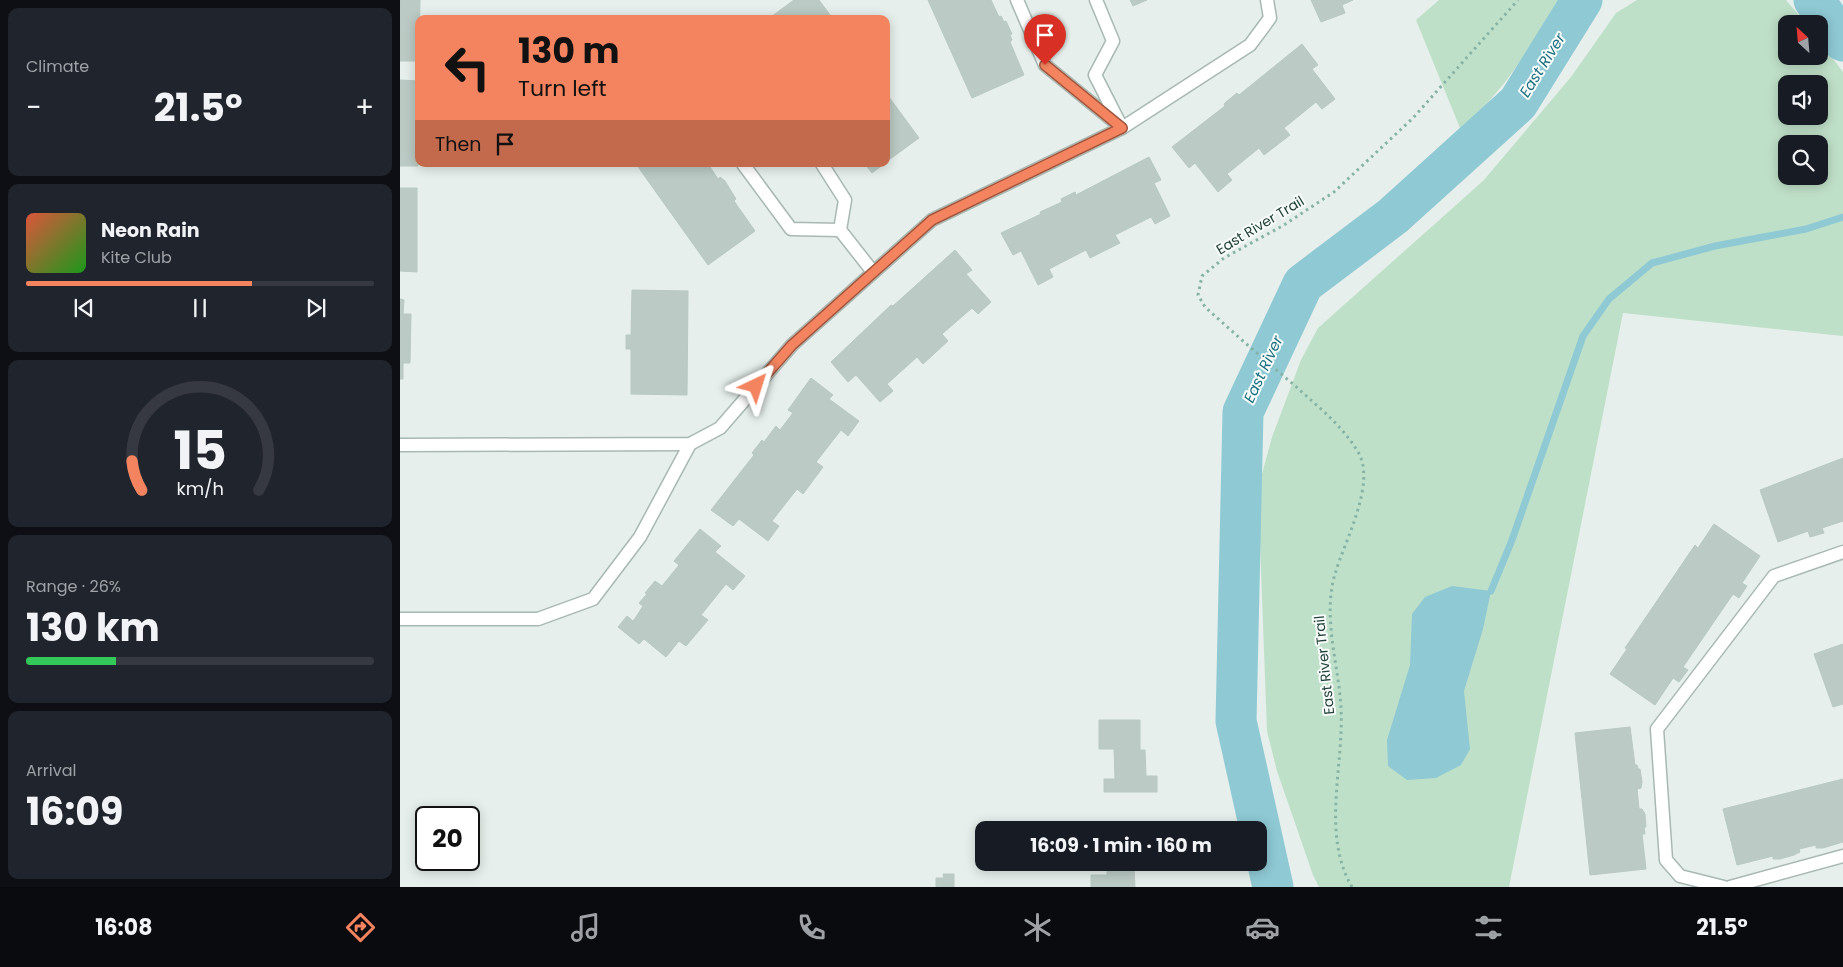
<!DOCTYPE html>
<meta charset="utf-8">
<style>
:root{--surface:#171b24;--page:#20242c;--text:#f1f3f6;--muted:#9ea1a6;--line:#363941;--accent:#f4845f}
body{margin:0;font-family:Poppins,sans-serif;background:var(--page);color:var(--text);height:100vh;display:flex;flex-direction:column;font-size:19px;white-space:nowrap}
*{box-sizing:border-box;margin:0}
p{font-size:16px;color:var(--muted)}
.icon{flex:none;width:28px;height:28px;fill:none;stroke:currentColor;stroke-width:2;stroke-linecap:round;stroke-linejoin:round}
.map{position:relative;flex:1;overflow:hidden}
.sheet{display:flex;flex-direction:column;gap:8px;padding:8px;background:#0d0f14;width:400px}
.sheet>*{flex:none}
.hud{position:absolute;left:15px;top:15px;width:475px;height:152px;border-radius:10px;box-shadow:0 2px 12px #0003;background:#f4845f;color:#111;overflow:hidden}
.needle{width:32px;rotate:334deg}
.controls{position:absolute;left:1378px;top:15px;display:grid;gap:10px}
.controls a{display:grid;place-items:center;width:50px;height:50px;border-radius:10px;background:var(--surface);box-shadow:0 2px 12px #0003;font-size:25px}
.speed{position:absolute;left:15px;top:806px;display:flex;gap:10px;font-size:25px;font-weight:700;text-align:center}
.speed>*{display:grid;place-content:center;width:65px;height:65px;border-radius:50%;background:var(--surface);box-shadow:0 2px 12px #0003;line-height:1}
.speed .limit{border:2px solid #111;border-radius:8px;background:#fff;color:#111}
.pin{position:absolute;display:grid;place-items:center;width:42px;height:42px;color:#fff;margin:-51px -21px;border-radius:50% 50% 50% 0;rotate:-45deg;box-shadow:0 0 5px #0007}
.pin .icon{rotate:45deg}
.me{position:absolute;width:55px;margin:-28px;rotate:41deg;stroke-linejoin:round;filter:drop-shadow(0 0 4px #0008)}
.turn{display:flex;align-items:center;gap:18px;height:105px;padding:0 20px;font-size:22px}
.turn .icon{width:65px;height:65px;stroke-width:2.5}
.turn b{display:block;font-size:35px;line-height:42px}
.then{display:flex;align-items:center;height:48px;padding:0 20px;background:#0003;gap:10px;font-size:19px}
.big{font-size:38px;font-weight:700;line-height:1.1}
.sheet .widget{flex:1;display:flex;flex-direction:column;justify-content:center;gap:8px;min-width:0;padding:0 18px;border-radius:10px;background:var(--page)}
.sheet .dial{align-items:center;gap:0}
.dial svg{height:130px;overflow:visible;fill:none;stroke:var(--line);stroke-width:7;stroke-linecap:round;text-anchor:middle}
.dial text{fill:var(--text);stroke:none}
.song{display:flex;align-items:center;gap:15px}
.cover{width:60px;height:60px;border-radius:8px;background:linear-gradient(135deg,hsl(10 70% 55%),hsl(120 70% 35%))}
.played{height:5px;border-radius:2px;background:linear-gradient(90deg,var(--accent) 65%,var(--line) 65%)}
.keys{display:flex;justify-content:space-around;direction:ltr}
.heat{display:flex;justify-content:space-between;align-items:center;font-size:28px;direction:ltr}
.charge{height:8px;border-radius:4px;background:linear-gradient(90deg,#34c759 26%,var(--line) 0)}
.trip{position:absolute;left:575px;top:821px;width:292px;height:50px;border-radius:10px;background:var(--surface);box-shadow:0 2px 12px #0003;font-weight:700;line-height:50px;text-align:center}
.tab-bar{display:flex;height:80px;justify-content:space-around;align-items:center;background:#090b0e;color:var(--muted)}
.tab-bar .icon{width:35px;height:35px}
.tab-bar .selected{color:var(--accent)}
.tab-bar b{font-size:22px;color:var(--text)}
main{display:flex;flex:1;min-height:0}
.map>svg:first-child{display:block}
</style>
<main>
<section class="sheet">
<div class="widget"><p>Climate</p>
<div class="heat"><a>−</a><b class="big">21.5°</b><a>+</a></div>
</div>
<div class="widget">
<div class="song"><i class="cover"></i><div><b>Neon Rain</b><p>Kite Club</p></div></div>
<div class="played"></div>
<div class="keys"><svg class="icon" aria-label="previous" viewBox="0 0 24 24"><path d="M18 5L8 12l10 7zM5 5v14"/></svg><svg class="icon" aria-label="pause" viewBox="0 0 24 24"><path d="M8 5v14M16 5v14"/></svg><svg class="icon" aria-label="next" viewBox="0 0 24 24"><path d="M6 5l10 7-10 7zM19 5v14"/></svg></div>
</div>
<div class="widget dial"><svg viewBox="0 0 100 80">
<path d="M14 69A42 42 0 1 1 86 69"/>
<path d="M14 69A42 42 0 0 1 8 51" stroke="#f4845f"/>
<text x="50" y="56" font-size="32" font-weight="700">15</text>
<text x="50" y="72" font-size="11">km/h</text>
</svg></div>
<div class="widget"><p>Range · 26%</p><b class="big">130 km</b><div class="charge"></div></div>
<div class="widget"><p>Arrival</p><b class="big">16:09</b></div>
</section>
<div class="map">
<svg width="1443" height="887" viewBox="0 0 1443 887">
<rect width="100%" height="100%" fill="#e6efeb"/>
<g fill="#bfe0c8" fill-rule="evenodd">
<polygon points="1039,0 1164,0 1106,81 1062,133 1016,20"/>
<path d="M 1237,0 L 1386,0 L 1406,24 L 1386,24 L 1386,56 L 1419,56 L 1419,40 L 1443,72 L 1443,336 L 1223,313 L 1109,887 L 919,887 L 913,875 L 877,771 L 867,731 L 858,489 L 872,437 L 901,360 L 918,328 L 1083,181 L 1171,77 L 1216,13 ZM 1386,84 L 1419,84 L 1419,116 L 1386,116 ZM 1386,144 L 1419,144 L 1419,176 L 1386,176 Z"/>
</g>
<polygon fill="#8ec9d4" points="1052,586 1091,591 1083,629 1064,691 1070,749 1061,765 1036,778 1007,780 988,766 987,740 1010,665 1012,614 1025,597"/>
<g fill="none" stroke-linecap="round" stroke-linejoin="round">
<polyline stroke="#8ec9d4" stroke-width="7" points="1091,591 1112,540 1183,336 1209,299 1252,263 1315,246 1406,229 1443,217"/>
<g stroke="#8ec9d4" stroke-width="41">
<polyline points="1414,0 1443,41"/>
<polyline points="873,887 836,721 843,412 903,284 993,216 1118,103 1182,0"/>
</g>
</g>
<g fill="#bbcac4" stroke="#b8c9c2">
<polygon points="0,0 20,0 19,61 0,61"/>
<polygon points="394,0 419,0 433,19 368,19"/>
<polygon points="528,0 591,0 599,17 601,16 604,22 606,21 612,34 610,35 612,40 610,42 624,75 572,98"/>
<polygon points="730,0 747,0 733,6"/>
<polygon points="911,0 953,0 942,5 945,13 921,22"/>
<polygon points="902,44 918,65 912,69 935,99 922,109 916,102 884,128 890,135 864,155 859,148 827,174 832,180 818,192 795,163 789,168 772,147 825,106 824,104 826,102 837,93 839,95"/>
<polygon points="0,80 19,81 18,166 0,166"/>
<polygon points="486,93 519,138 486,162"/>
<polygon points="749,157 761,180 754,183 770,216 755,224 751,217 715,235 720,243 690,258 686,250 649,269 653,277 638,285 621,251 613,255 601,233 641,214 640,212 662,202 661,199 675,192 676,195"/>
<polygon points="236,164 308,164 318,179 320,177 325,181 336,199 334,201 355,231 308,265"/>
<polygon points="465,164 484,164 472,173"/>
<polygon points="0,188 17,188 17,272 0,271"/>
<polygon points="555,250 572,270 566,274 591,302 578,314 572,308 542,334 548,341 523,364 517,357 487,384 493,391 480,402 456,375 448,382 431,362 491,305 493,306"/>
<polygon points="232,290 288,291 287,395 231,394 231,349 226,349 226,335 231,335"/>
<polygon points="0,299 4,300 3,314 11,314 10,363 3,363 3,379 0,379"/>
<polygon points="411,378 433,395 429,399 459,421 448,436 441,430 416,462 423,467 403,494 397,489 372,521 379,526 368,541 339,519 333,526 311,510 354,455 352,453 362,440 364,442 376,426 380,430 393,413 388,410"/>
<polygon points="1443,458 1443,521 1422,528 1424,533 1410,537 1408,531 1378,542 1360,490"/>
<polygon points="1314,524 1360,556 1342,583 1347,586 1339,598 1333,594 1283,667 1288,670 1279,682 1273,678 1255,705 1210,674 1227,649 1225,648 1295,545 1298,548"/>
<polygon points="300,529 321,546 315,552 345,576 333,590 326,584 301,615 308,620 286,646 279,641 266,657 244,639 239,644 218,627 227,616 233,621 236,617 243,606 239,603 247,594 245,593 255,581 262,586 279,565 274,561"/>
<polygon points="1443,644 1443,704 1433,707 1414,654"/>
<polygon points="699,720 740,720 740,750 745,750 746,776 757,776 757,792 704,792 704,779 715,779 714,749 699,749"/>
<polygon points="1230,727 1235,765 1237,765 1238,769 1240,769 1242,782 1241,788 1237,789 1239,809 1242,809 1245,814 1246,827 1244,827 1245,834 1242,834 1246,869 1190,875 1175,733"/>
<polygon points="1443,779 1443,842 1423,848 1416,848 1416,845 1399,849 1400,852 1394,855 1380,859 1373,859 1373,856 1337,865 1323,809"/>
<rect x="685" y="862" width="26" height="4"/>
<polygon points="734,868 735,887 691,887 691,875 707,875 707,869"/>
<polygon points="543,874 554,874 554,887 536,887 536,878 544,878"/>
</g>
<g fill="none" stroke-linecap="round" stroke-linejoin="round">
<defs>
<g id="service">
<polyline points="617,0 645,65 722,128 695,75 713,41 696,0"/>
<polyline points="343,164 391,229 440,230"/>
<polyline points="422,164 445,200 440,230 473,272"/>
<polyline points="0,445 290,444 320,428 392,345 532,220 722,128 850,45 870,18 867,0"/>
<polyline points="0,619 138,619 193,599 240,537 290,444"/>
<polyline points="1324,887 1280,876 1266,860 1257,729 1374,576 1443,552"/>
<polyline points="1330,887 1443,856"/>
</g>
</defs>
<use href="#service" stroke="#a8b8b2" stroke-width="15"/>
<path stroke="#86b3a5" stroke-width="3" stroke-dasharray="2.5 4" stroke-linecap="butt" d="M 952,887 C 921,834 944,767 941,709 C 939,665 922,618 935,574 C 944,542 977,483 958,452 C 942,425 916,405 893,384 C 863,359 834,333 805,307 L 798,295 L 802,276 L 824,258 L 884,225 L 934,192 L 1013,118 L 1118,0"/>
<use href="#service" stroke="#fff" stroke-width="12"/>
</g>
<g fill="none" stroke-linecap="round" stroke-linejoin="round">
<defs>
<polyline id="route" points="356,386 392,345 532,220 722,128 645,65"/>
</defs>
<use href="#route" stroke="#9f563e" stroke-width="12"/>
<use href="#route" stroke="#f4845f" stroke-width="9"/>
</g>
<g text-anchor="middle" dominant-baseline="central" stroke-width="4" stroke-linejoin="round" paint-order="stroke">
<g font-size="14" fill="#24423a" stroke="#f7fbf9">
<text transform="translate(860 225) rotate(-31)">East River Trail</text>
<text transform="translate(924 665) rotate(-96)">East River Trail</text>
</g>
<g font-size="15" font-style="italic" fill="#1c6f80" stroke="#f7fbf9">
<text transform="translate(1142 65) rotate(-58)">East River</text>
<text transform="translate(863 369) rotate(-65)">East River</text>
</g>
</g>
</svg>
<div class="controls">
<a><svg class="needle" viewBox="-14 -14 28 28"><path d="M0-13l5 13h-10z" fill="#e53935"/><path d="M0 13l5-13h-10z" fill="#9ea1a6"/></svg></a>
<a><svg class="icon" aria-label="sound" viewBox="0 0 24 24"><path d="M4 9h4l5-4v14l-5-4H4zM17 9q2 3 0 6"/></svg></a>
<a><svg class="icon" aria-label="search" viewBox="0 0 24 24"><circle cx="10" cy="10" r="6"/><path d="M15 15l6 6"/></svg></a>
</div>
<div class="speed"><div class="limit">20</div></div>
<div class="pin" style="left:645px;top:65px;background:#d93025"><svg class="icon" aria-label="arrive" viewBox="0 0 24 24"><path d="M6 21V4h12l-3 4 3 4H6"/></svg></div>
<svg class="me" style="left:356px;top:386px" viewBox="-20 -20 40 40"><path d="M0-17L14 15 0 8-14 15z" fill="#f4845f" stroke="#fff" stroke-width="4"/></svg>
<div class="trip">16:09 · 1 min · 160 m</div>
<div class="hud">
<div class="turn"><svg class="icon" aria-label="left" viewBox="0 0 24 24"><path d="M17 20v-9H6M10 6l-5 5 5 5"/></svg><div><b>130 m</b>Turn left</div></div>
<div class="then">Then<svg class="icon" aria-label="arrive" viewBox="0 0 24 24"><path d="M6 21V4h12l-3 4 3 4H6"/></svg></div>
</div>
</div>
</main>
<nav class="tab-bar">
<b>16:08</b>
<svg class="icon selected" aria-label="directions" viewBox="0 0 24 24"><path d="M12 3l9 9-9 9-9-9zM9 14v-3h6M13 9l2 2-2 2"/></svg>
<svg class="icon" aria-label="music" viewBox="0 0 24 24"><path d="M9 18V5l10-2v13"/><circle cx="6" cy="18" r="3"/><circle cx="16" cy="16" r="3"/></svg>
<svg class="icon" aria-label="phone" viewBox="0 0 24 24"><path d="M5 4h4l2 5-3 2q2 4 5 5l2-3 5 2v4C11 20 4 13 5 4z"/></svg>
<svg class="icon" aria-label="climate" viewBox="0 0 24 24"><path d="M12 3v18M4 7l16 10M4 17L20 7"/></svg>
<svg class="icon" aria-label="car" viewBox="0 0 24 24"><path d="M5 17H2v-5l4-1 3-4h7l3 4 3 1v5h-3M9 17h6M6 11h13"/><circle cx="7" cy="17" r="2"/><circle cx="17" cy="17" r="2"/></svg>
<svg class="icon" aria-label="filters" viewBox="0 0 24 24"><path d="M4 7h16M4 17h16"/><circle cx="9" cy="7" r="2"/><circle cx="15" cy="17" r="2"/></svg>
<b>21.5°</b>
</nav>
